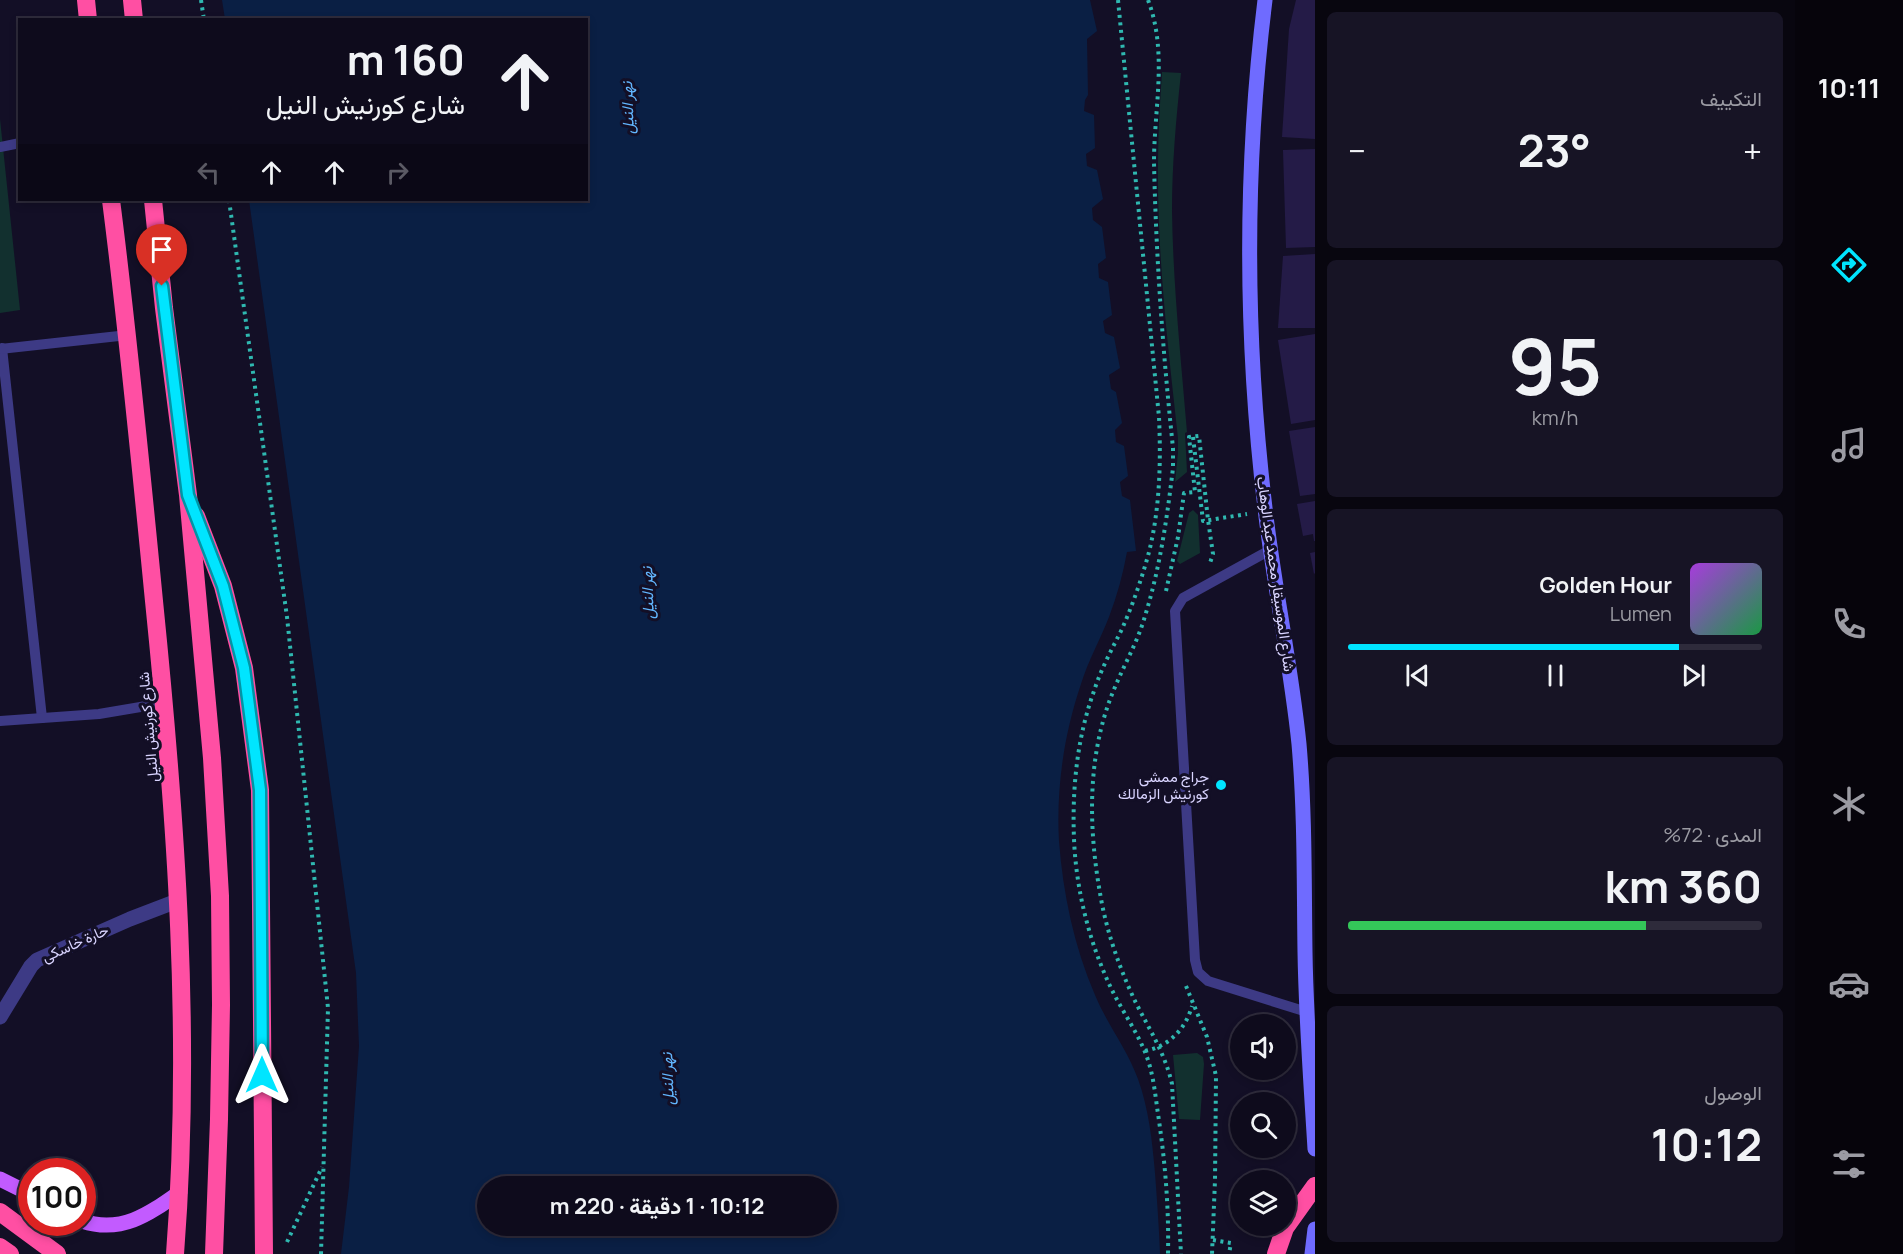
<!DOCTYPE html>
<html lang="ar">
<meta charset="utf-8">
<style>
:root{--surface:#0e0b1c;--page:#171425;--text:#f1f3f6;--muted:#9b9ba3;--line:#2e2b3b;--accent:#00e5ff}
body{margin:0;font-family:Manrope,Vazirmatn,sans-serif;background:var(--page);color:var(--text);direction:rtl;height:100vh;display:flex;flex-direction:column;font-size:22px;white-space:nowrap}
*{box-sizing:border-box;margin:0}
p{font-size:20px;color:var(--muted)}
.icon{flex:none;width:33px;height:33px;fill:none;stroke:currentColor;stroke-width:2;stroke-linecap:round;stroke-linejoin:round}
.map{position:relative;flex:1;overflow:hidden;direction:ltr}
.details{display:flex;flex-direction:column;gap:12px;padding:12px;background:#08060f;width:480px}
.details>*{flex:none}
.guide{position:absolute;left:18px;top:18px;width:570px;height:183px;border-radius:0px;box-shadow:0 3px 9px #0003,0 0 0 2px var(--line);direction:rtl;background:#0e0b1c;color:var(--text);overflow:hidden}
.fabs{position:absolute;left:1230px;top:1014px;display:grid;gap:12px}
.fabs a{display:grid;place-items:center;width:66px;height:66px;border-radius:50%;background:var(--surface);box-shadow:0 3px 9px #0003,0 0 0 2px var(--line);font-size:30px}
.speed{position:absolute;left:18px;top:1158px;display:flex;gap:12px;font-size:30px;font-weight:700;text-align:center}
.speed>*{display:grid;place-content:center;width:78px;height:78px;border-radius:50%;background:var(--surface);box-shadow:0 3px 9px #0003,0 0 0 2px var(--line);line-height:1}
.speed .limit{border:9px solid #d22;background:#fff;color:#111}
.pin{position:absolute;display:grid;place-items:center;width:51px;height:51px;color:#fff;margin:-62px -26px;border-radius:50% 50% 50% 0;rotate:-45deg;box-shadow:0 0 6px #0007}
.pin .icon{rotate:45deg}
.me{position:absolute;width:66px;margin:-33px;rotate:0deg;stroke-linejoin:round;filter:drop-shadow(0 0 4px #0008)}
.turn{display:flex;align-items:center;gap:21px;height:126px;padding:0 24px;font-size:27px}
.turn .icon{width:78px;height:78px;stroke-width:2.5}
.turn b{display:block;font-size:42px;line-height:51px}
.lanes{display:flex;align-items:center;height:57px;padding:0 24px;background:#0003;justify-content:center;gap:30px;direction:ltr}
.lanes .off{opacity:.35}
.big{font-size:45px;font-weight:700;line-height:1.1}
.details .card{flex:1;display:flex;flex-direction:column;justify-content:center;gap:9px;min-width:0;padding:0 21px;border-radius:9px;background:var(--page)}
.details .dial{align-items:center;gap:0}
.dial b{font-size:78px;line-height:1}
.song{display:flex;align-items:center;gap:18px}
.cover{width:72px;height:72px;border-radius:9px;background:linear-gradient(135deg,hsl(280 70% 55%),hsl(140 70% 35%))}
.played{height:6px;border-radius:3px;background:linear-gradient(90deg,var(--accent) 80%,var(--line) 80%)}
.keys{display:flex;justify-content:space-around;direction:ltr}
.heat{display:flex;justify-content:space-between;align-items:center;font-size:33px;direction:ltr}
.charge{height:9px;border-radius:4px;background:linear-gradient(90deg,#34c759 72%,var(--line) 0)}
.trip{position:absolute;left:477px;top:1176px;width:360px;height:60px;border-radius:30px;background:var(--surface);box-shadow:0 3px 9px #0003,0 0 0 2px var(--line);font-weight:700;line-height:60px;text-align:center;direction:rtl}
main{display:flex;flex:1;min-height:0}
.menu{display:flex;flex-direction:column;width:108px;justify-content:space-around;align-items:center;background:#06040b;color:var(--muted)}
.menu .icon{width:42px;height:42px}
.menu .on{color:var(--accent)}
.menu b{font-size:27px;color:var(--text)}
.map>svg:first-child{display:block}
</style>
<main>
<nav class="menu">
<b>10:11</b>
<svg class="icon on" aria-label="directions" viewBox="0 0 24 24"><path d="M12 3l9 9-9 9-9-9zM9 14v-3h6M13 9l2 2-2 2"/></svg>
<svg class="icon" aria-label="music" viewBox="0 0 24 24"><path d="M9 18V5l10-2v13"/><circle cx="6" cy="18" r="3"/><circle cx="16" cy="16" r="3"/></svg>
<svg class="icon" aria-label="phone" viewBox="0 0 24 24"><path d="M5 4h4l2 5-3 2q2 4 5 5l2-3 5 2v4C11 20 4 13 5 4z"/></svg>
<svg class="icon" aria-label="climate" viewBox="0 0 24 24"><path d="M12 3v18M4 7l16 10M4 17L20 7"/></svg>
<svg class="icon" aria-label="car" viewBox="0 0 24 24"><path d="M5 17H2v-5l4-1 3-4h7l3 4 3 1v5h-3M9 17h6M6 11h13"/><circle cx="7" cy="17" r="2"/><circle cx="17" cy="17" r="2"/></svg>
<svg class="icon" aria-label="filters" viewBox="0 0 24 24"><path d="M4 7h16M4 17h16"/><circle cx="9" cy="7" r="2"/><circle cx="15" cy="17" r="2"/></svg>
</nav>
<section class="details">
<div class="card"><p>التكييف</p>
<div class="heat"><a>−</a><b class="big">23°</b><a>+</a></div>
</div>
<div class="card dial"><b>95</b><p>km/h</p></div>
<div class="card">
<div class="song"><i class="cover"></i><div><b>Golden Hour</b><p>Lumen</p></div></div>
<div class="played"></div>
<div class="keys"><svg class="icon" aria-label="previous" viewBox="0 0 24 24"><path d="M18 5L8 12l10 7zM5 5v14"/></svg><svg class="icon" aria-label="pause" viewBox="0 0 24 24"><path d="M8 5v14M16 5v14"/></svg><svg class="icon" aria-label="next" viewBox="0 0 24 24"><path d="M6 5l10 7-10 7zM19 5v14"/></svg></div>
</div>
<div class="card"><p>المدى · 72%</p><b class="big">360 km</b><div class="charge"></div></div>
<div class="card"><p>الوصول</p><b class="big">10:12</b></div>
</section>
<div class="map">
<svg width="1315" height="1254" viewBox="0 0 1315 1254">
<rect width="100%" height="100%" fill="#130f26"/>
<g fill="#12302f">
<path d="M 1162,72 L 1181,73 C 1176,119 1172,165 1172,211 C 1173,285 1181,359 1187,432 L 1185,433 L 1187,472 L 1175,482 L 1178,453 L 1178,438 C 1168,347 1157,255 1158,163 C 1158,133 1160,102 1162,72 Z"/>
<polygon points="0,119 20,310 0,313"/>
<polygon points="1193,510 1198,515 1200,553 1180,564 1177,561 1189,513"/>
<polygon points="1197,1053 1203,1057 1204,1064 1200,1120 1179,1119 1173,1055"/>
</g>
<path fill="#0a1f44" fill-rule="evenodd" d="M 222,0 L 1090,0 L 1097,31 L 1087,39 L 1088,95 L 1085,100 L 1084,111 L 1094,115 L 1095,148 L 1086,154 L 1087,166 L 1097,170 L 1103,199 L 1092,208 L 1093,220 L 1102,227 L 1106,258 L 1098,264 L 1099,278 L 1108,282 L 1112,315 L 1103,321 L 1105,333 L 1114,337 L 1120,368 L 1109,375 L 1111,389 L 1116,392 L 1122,423 L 1115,430 L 1116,442 L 1124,446 L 1128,476 L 1120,482 L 1122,496 L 1130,500 L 1136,551 L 1127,552 C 1123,574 1117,596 1109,617 C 1100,640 1088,661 1081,684 C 1064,734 1056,789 1059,841 C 1063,894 1074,946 1095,995 C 1107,1024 1127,1049 1138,1079 C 1149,1110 1152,1140 1155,1173 C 1157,1200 1159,1227 1160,1254 L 341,1254 L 349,1187 L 359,1046 L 356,973 L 249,200 L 586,200 L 586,20 L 225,19 ZM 488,1186 L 826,1186 L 826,1226 L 488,1226 Z"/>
<g fill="#241b47">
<polygon points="1296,0 1315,0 1315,139 1282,137 1289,29"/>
<polygon points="1315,149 1315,247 1286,248 1283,150"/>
<polygon points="1315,254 1315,328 1278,328 1283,256"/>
<polygon points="1315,334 1315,420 1291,424 1278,340"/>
<polygon points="1315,427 1315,494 1300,496 1289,431"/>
<polygon points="1315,501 1315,541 1314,541 1313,534 1303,536 1297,504"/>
<polygon points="1315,552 1315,573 1314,574 1310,553"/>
</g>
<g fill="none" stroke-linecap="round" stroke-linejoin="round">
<g stroke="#2fb8b0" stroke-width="4" stroke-dasharray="3 4.5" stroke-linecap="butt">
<polyline points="201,0 204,20"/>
<path d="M 1118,0 L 1159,417 C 1161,461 1160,508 1149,552 C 1142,578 1133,604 1122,629 C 1112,649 1101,669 1094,691 C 1077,738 1072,789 1074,839 C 1076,889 1089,942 1111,988 C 1121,1009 1136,1030 1145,1052 C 1153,1071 1155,1093 1158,1114 C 1165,1160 1169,1207 1168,1254"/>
<path d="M 1148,0 C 1168,52 1154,109 1154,162 C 1156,258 1163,353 1173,448 L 1173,468 C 1167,518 1160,568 1145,616 C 1138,641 1125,663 1115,687 C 1087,752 1088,825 1100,893 C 1106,930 1119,967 1135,1001 C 1149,1029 1165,1053 1172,1084 L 1181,1254"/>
<polyline points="229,200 287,617 328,1008 321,1254"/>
<polyline points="1193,437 1203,521 1247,514"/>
<polyline points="1166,591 1178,537 1184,493 1195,492 1189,437 1199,436 1208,520 1213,554 1210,563"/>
<polyline points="1186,986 1207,1037 1216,1076 1215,1180 1212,1254"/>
<path d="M 1145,1051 C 1169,1046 1185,1030 1192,1006"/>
<polyline points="1213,1240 1231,1243 1229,1254"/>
<polyline points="287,1242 322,1167"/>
</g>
<g stroke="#3d3a85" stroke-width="10">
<polyline points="0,147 20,143"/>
<polyline points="2,348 42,718"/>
<polyline points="0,349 128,335"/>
<polyline points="1272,549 1183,598 1175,611 1195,960 1198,972 1208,981 1307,1012"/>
<polyline points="0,721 99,714 164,703"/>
</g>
<polyline stroke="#3d3a85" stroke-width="15" points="0,1017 31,966 37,960 130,919 177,901"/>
<g stroke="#6f6bff" stroke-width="15">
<path d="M 1265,0 C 1244,170 1245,339 1265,508 C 1274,587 1291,665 1299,744 C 1305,813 1304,883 1305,952 C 1306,1018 1311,1083 1315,1149"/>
<polyline points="1312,1254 1315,1229"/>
</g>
<g stroke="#c25bff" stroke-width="15">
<polyline points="0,1179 32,1195"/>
<path d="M 82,1221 C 122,1234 149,1214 180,1192"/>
</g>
<g stroke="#ff4fa3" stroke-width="18">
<polyline points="86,0 88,20"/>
<polyline points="132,0 134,20"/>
<path d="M 111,200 C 128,333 141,467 154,601 C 176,818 192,1037 175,1254"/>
<polyline points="153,200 164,308 188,495 212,758 220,896 221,1005 219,1119 214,1254"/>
<polyline points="196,516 223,586 244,668 260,790 264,1254"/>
<polyline points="0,1212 57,1254"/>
<polyline points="0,1247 10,1254"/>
<polyline points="1276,1254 1285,1228 1315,1186"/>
</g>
</g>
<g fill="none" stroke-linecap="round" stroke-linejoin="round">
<defs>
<polyline id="route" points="162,286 188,495 223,586 244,668 260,790 262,1075"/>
</defs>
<use href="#route" stroke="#0095a6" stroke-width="15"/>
<use href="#route" stroke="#00e5ff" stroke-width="10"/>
</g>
<circle fill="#00e5ff" stroke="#130f26" stroke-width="2" cx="1221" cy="785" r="6"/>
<g text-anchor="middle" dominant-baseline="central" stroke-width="6" stroke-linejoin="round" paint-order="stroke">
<g font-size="15" fill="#d9d4ff" stroke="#130f26">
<text transform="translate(1276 574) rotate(82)">شارع الموسيقار محمد عبد الوهاب</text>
<text transform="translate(148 727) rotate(-95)">شارع كورنيش النيل</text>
<text transform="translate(75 943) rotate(-24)">حارة خاسكى</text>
</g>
<g font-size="15" fill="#d9d4ff" stroke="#130f26" text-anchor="end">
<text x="1209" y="776">جراج ممشى<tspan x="1209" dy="17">كورنيش الزمالك</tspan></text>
</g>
<g font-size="16" font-style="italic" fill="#62b6ff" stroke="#130f26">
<text transform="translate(627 108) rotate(-92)">نهر النيل</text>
<text transform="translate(647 593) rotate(-92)">نهر النيل</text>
<text transform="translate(667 1079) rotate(-92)">نهر النيل</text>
</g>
</g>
</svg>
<div class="fabs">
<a><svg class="icon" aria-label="sound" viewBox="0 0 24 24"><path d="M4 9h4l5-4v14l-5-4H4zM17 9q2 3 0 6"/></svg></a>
<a><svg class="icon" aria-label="search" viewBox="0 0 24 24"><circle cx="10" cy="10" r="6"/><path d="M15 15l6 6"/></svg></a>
<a><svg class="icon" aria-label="layers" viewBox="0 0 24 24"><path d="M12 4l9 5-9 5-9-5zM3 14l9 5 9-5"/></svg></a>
</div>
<div class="speed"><div class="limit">100</div></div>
<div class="pin" style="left:162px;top:286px;background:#d93025"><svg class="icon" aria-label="arrive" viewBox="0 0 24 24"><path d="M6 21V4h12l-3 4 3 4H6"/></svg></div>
<svg class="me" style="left:262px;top:1075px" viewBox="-20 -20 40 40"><path d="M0-17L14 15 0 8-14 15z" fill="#00e5ff" stroke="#fff" stroke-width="4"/></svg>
<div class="trip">10:12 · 1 دقيقة · 220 m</div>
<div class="guide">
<div class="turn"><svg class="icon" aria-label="ahead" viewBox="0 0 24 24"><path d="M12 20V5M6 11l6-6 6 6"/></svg><div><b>160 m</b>شارع كورنيش النيل</div></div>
<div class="lanes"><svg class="icon off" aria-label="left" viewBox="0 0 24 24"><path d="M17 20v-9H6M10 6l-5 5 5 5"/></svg><svg class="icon" aria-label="ahead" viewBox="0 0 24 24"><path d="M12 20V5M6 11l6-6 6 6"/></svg><svg class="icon" aria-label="ahead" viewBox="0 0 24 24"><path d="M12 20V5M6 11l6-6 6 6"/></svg><svg class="icon off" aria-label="right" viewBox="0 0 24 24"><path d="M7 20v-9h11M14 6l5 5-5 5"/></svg></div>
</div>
</div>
</main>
